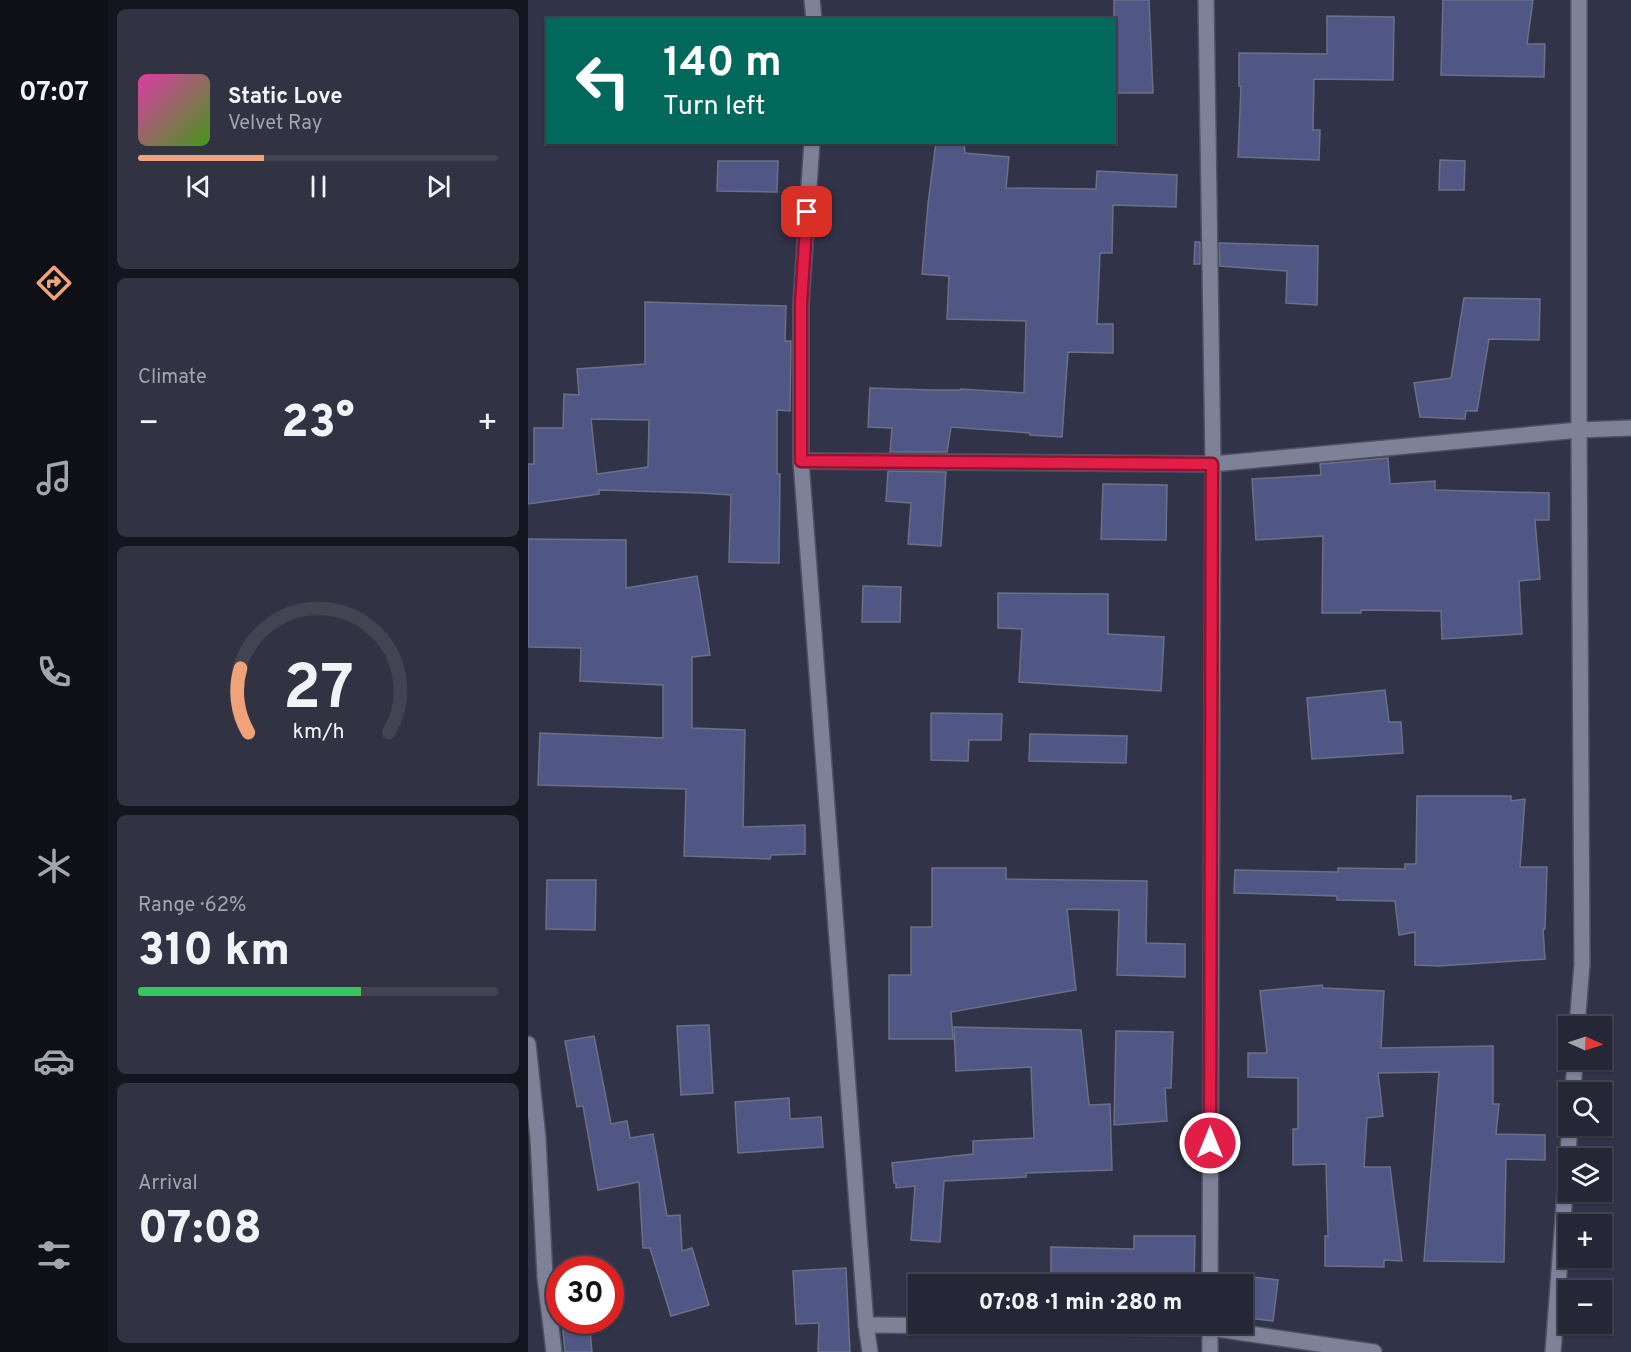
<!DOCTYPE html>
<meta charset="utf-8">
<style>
:root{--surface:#252736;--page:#313342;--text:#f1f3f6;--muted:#a3a5ad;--line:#424451;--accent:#f0a279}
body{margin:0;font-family:Overpass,sans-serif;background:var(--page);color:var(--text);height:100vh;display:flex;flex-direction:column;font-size:22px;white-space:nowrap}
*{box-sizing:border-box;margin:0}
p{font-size:20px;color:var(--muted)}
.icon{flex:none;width:33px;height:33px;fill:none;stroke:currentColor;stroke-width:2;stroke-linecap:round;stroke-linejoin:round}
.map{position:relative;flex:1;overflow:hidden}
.details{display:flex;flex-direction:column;gap:9px;padding:9px;background:#14151e;width:420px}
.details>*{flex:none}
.guide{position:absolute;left:18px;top:18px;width:570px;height:126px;border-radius:0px;box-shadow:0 2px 4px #0004,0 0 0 2px var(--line);background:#00695c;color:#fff;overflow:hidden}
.needle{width:39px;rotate:93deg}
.fabs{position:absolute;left:1030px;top:1016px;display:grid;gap:12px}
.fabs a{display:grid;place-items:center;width:54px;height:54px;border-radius:0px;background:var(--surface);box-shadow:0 2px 4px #0004,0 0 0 2px var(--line);font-size:30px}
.speed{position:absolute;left:18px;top:1256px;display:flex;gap:12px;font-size:30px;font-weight:700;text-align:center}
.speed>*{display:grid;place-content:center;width:78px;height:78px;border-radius:50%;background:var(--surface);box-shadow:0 2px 4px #0004,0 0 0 2px var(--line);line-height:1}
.speed .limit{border:9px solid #d22;background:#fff;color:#111}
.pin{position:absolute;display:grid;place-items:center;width:51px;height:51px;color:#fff;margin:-26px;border-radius:12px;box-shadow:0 3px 9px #0006}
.me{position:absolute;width:66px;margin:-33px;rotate:0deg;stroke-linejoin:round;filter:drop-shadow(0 0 4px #0008)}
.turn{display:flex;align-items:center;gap:21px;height:126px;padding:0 18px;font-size:27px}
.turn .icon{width:78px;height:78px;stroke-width:2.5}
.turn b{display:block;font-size:42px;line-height:51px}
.big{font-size:45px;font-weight:800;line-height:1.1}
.details .tile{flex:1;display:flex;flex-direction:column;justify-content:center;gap:9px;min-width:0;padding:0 21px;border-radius:9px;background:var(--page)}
.details .dial{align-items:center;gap:0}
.dial svg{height:156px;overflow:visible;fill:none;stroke:var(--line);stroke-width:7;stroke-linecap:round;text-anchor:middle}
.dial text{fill:var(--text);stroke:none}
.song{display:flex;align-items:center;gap:18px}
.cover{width:72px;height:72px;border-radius:9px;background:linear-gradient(135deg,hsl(320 70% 55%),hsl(100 70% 35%))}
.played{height:6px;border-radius:3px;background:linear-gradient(90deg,var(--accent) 35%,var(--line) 35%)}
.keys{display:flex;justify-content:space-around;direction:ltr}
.heat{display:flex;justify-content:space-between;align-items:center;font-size:33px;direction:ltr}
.charge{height:9px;border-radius:4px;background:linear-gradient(90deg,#34c759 62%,var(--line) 0)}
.trip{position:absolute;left:380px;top:1274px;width:345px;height:60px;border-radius:0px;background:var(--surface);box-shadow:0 2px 4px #0004,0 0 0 2px var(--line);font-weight:800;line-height:60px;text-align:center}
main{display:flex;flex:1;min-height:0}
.dock{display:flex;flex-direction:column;width:108px;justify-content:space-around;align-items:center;background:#0f1016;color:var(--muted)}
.dock .icon{width:42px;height:42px}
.dock .active{color:var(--accent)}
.dock b{font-size:27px;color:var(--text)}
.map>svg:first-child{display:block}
</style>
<main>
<nav class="dock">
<b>07:07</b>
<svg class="icon active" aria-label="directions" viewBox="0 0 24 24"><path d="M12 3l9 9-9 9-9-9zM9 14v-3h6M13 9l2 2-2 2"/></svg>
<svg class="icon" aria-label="music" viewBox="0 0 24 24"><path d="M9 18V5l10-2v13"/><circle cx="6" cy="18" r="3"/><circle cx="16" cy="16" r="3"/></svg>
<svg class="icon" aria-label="phone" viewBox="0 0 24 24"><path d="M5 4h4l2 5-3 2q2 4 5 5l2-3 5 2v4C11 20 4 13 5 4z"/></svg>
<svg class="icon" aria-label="climate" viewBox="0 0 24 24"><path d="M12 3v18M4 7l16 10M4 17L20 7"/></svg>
<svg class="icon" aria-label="car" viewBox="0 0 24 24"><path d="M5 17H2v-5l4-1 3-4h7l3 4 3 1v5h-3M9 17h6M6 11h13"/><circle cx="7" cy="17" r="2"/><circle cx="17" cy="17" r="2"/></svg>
<svg class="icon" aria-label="filters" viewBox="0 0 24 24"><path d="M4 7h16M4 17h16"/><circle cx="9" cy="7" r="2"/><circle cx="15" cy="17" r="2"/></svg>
</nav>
<section class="details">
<div class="tile">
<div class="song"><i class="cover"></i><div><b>Static Love</b><p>Velvet Ray</p></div></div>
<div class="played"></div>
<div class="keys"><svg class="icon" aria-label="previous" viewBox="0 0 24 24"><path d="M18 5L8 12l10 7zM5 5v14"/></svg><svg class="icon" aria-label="pause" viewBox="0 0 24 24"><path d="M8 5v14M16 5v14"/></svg><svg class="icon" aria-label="next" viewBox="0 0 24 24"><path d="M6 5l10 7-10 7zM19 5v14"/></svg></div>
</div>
<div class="tile"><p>Climate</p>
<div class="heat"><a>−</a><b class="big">23°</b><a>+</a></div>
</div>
<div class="tile dial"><svg viewBox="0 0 100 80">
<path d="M14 69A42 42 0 1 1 86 69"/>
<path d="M14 69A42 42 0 0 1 10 36" stroke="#f0a279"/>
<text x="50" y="56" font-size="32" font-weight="700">27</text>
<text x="50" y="72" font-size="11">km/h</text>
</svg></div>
<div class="tile"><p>Range · 62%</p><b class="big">310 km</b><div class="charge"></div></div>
<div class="tile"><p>Arrival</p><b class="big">07:08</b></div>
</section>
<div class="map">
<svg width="1103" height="1352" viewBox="0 0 1103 1352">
<rect width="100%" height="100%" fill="#313448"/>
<g fill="#505785" stroke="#6c7086" stroke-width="1.5" fill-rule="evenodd">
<polygon points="586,0 621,0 625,93 586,93"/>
<polygon points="915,0 1005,0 999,44 1017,44 1016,77 913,75"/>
<polygon points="799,16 866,17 865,80 786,79 785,130 792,130 791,160 710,157 713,86 711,86 711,53 799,54"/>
<polygon points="408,142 436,142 437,153 481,157 478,188 568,189 569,171 649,175 648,207 585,205 584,253 572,253 569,324 585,324 585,353 540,352 534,437 502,435 502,433 423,427 419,452 362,452 364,428 340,427 342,388 404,390 433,390 433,389 496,393 498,321 419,319 421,276 394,274 400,204"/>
<polygon points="912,160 937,161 936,190 911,190"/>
<polygon points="190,161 250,161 249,192 189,191"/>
<polygon points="667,242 672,242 672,264 666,264"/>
<polygon points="691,243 790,246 789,305 758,303 759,271 692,266"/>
<polygon points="936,298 1012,299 1011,340 961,339 949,411 938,411 937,419 892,417 886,383 923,378"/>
<path d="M 117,302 L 258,306 L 257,341 L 263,341 L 262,411 L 249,410 L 249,474 L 252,474 L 251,563 L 201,562 L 203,495 L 174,493 L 71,490 L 71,494 L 0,504 L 0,464 L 6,464 L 6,428 L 35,428 L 36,394 L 51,395 L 49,369 L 117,364 ZM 63,419 L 121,420 L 120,467 L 69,474 Z"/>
<polygon points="860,458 862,484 907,481 907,490 1021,493 1021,520 1007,520 1012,579 991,581 994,634 914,639 913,611 833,610 833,613 794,613 795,536 728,540 724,479 793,475 792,464"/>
<polygon points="360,471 418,472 413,546 380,544 383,503 358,501"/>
<polygon points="575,484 639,485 638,540 573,539"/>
<polygon points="0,539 98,540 98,588 169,576 182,655 164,657 164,728 217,730 215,827 277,825 277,854 243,855 242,859 156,856 158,789 10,785 12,733 135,738 135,685 52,681 53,648 0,647"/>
<polygon points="335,586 373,587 372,622 334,622"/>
<polygon points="470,593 580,594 580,634 636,637 633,691 491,682 494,629 470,628"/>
<polygon points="857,690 861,722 873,722 875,753 784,759 779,698"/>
<polygon points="403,713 474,714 473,740 441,740 440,761 403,760"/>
<polygon points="502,734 599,736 598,763 501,761"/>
<polygon points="889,796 983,796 983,801 997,799 992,867 1019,867 1017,929 1015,929 1017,959 911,966 887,965 887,932 871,935 867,901 809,900 809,896 706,893 707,870 810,872 810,868 877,869 877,864 888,864"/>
<polygon points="404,868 478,868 478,879 619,881 618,943 657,944 657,977 589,975 591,910 539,909 548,990 423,1012 425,1039 361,1039 361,975 383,975 383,927 404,927"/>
<polygon points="19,880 68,880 67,930 18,929"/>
<polygon points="794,985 795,988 856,991 853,1048 965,1046 965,1104 971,1104 968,1134 1017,1135 1017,1160 978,1159 976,1262 896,1261 911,1072 850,1073 855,1116 839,1118 836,1167 862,1167 874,1261 856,1260 856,1267 797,1266 797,1236 800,1236 798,1164 765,1165 765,1129 770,1129 770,1078 720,1077 720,1053 739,1053 732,991"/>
<polygon points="181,1025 185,1093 153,1095 149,1026"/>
<polygon points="426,1027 553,1030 561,1105 582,1104 584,1170 498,1173 498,1177 416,1181 412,1242 383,1240 387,1186 368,1188 368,1183 366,1183 364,1163 445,1154 445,1141 506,1138 503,1067 428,1071"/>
<polygon points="588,1031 645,1032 643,1088 637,1088 639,1121 586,1125"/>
<polygon points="66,1036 83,1124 99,1121 102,1138 125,1134 139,1216 152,1215 154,1251 164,1248 181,1305 143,1316 122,1248 115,1248 111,1182 70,1190 55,1106 49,1107 37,1041"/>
<polygon points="261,1098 262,1119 293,1117 295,1147 210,1153 207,1102"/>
<polygon points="606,1236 667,1236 666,1284 523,1284 523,1247 606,1249"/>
<polygon points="318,1268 322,1352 290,1352 291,1323 268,1324 265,1271"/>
<polygon points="716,1276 750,1280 745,1321 714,1317"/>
<polygon points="34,1320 61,1320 64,1352 37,1352"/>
</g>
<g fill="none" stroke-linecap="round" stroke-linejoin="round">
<defs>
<g id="street">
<polyline points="678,0 685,464 682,1284"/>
<polyline points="273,461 685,464 1051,430 1103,428"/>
<polyline points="1049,1026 1054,964 1051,430 1051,0"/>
<polyline points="0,1044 10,1138 17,1277 26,1352"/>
<polyline points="1045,1092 1047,1059"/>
<polyline points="338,1325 682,1328 846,1352"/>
<polyline points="682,1352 682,1323"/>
<polyline points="1025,1352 1042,1125"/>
</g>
<g id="secondary">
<polyline points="284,0 286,20"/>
<polyline points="284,142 273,303 273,461 338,1325 342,1352"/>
</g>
</defs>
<use href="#street" stroke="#4e5160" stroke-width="18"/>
<use href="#secondary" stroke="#4e5160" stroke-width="18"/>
<use href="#street" stroke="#7d8298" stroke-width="15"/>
<use href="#secondary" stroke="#7d8298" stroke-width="15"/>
</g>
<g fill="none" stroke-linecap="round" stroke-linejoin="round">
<defs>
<polyline id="route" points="279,212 273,303 273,461 684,464 682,1143"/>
</defs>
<use href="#route" stroke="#92132f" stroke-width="15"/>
<use href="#route" stroke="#e11d48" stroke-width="10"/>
</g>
</svg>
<div class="fabs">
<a><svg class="needle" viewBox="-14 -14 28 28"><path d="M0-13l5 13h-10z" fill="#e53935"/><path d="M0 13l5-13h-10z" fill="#a3a5ad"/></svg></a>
<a><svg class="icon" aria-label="search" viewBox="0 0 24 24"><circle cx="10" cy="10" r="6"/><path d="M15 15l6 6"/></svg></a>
<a><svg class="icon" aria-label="layers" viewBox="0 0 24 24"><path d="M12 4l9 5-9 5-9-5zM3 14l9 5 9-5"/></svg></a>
<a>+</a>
<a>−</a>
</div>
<div class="speed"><div class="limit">30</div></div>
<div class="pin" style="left:279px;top:212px;background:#d93025"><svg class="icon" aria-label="arrive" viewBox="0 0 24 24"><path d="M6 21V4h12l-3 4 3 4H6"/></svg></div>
<svg class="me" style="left:682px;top:1143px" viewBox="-20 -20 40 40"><circle r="17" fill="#e11d48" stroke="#fff" stroke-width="3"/><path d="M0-11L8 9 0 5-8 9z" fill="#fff"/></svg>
<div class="trip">07:08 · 1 min · 280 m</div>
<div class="guide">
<div class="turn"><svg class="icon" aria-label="left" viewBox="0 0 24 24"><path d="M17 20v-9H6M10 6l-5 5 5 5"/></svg><div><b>140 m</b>Turn left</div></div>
</div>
</div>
</main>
